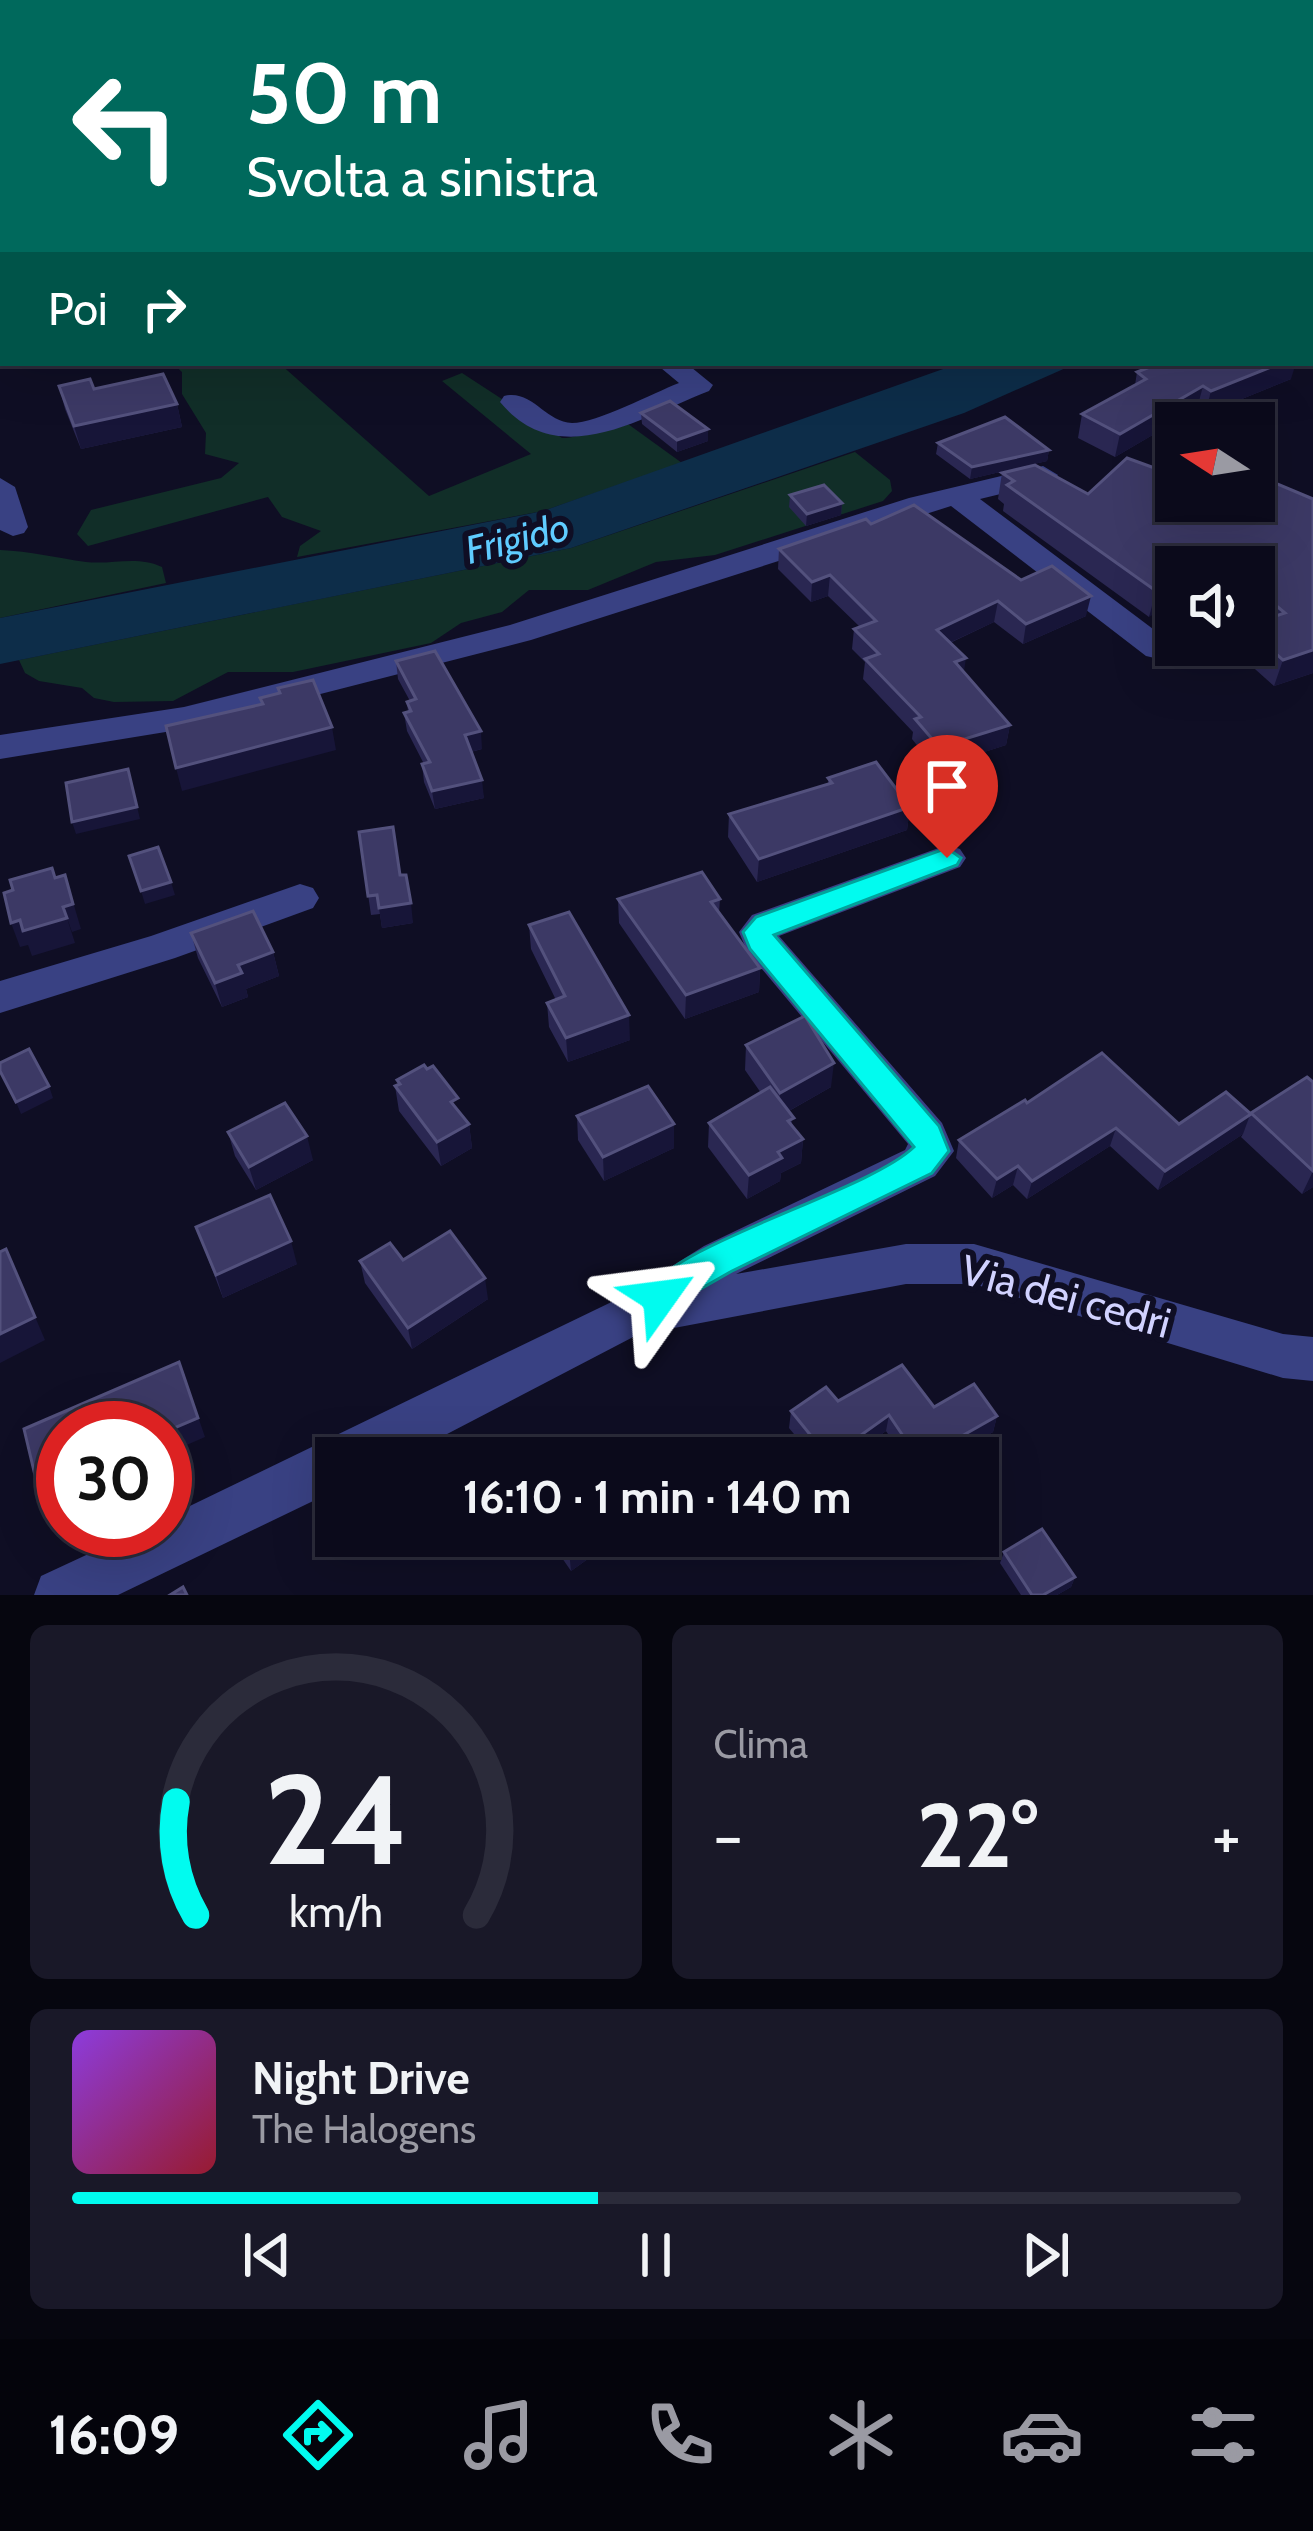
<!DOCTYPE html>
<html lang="it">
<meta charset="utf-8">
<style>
:root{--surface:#0b0a1b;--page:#191828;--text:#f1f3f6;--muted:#9a9aa3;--line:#2b2b3a;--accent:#01fbef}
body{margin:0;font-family:Cabin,sans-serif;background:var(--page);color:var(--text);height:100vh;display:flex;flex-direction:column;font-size:45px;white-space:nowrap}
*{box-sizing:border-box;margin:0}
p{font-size:39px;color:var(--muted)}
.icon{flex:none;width:66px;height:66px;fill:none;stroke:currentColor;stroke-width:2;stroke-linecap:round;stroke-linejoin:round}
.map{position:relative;height:1595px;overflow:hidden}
.sheet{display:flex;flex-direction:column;gap:30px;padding:30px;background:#06060f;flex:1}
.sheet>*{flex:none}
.top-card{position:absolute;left:0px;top:0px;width:1314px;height:366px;box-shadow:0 12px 48px #0002,0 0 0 3px var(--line);background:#00695c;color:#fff;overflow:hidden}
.needle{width:78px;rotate:282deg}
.tools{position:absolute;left:1155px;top:402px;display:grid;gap:24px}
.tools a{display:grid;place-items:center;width:120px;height:120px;border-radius:0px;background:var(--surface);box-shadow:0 12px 48px #0002,0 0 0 3px var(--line);font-size:60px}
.speed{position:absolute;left:36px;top:1401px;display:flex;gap:24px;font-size:60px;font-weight:700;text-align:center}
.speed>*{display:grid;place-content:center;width:156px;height:156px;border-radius:50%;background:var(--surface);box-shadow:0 12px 48px #0002,0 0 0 3px var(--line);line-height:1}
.speed .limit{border:18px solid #d22;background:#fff;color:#111}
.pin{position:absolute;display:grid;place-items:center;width:102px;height:102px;color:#fff;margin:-123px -51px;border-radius:50% 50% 50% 0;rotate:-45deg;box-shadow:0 0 12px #0007}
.pin .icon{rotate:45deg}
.me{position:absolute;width:132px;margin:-66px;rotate:59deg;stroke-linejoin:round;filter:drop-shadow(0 0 9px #0008)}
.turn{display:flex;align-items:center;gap:42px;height:252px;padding:0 48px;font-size:54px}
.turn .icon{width:156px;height:156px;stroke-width:2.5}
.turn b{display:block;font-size:84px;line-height:102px}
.then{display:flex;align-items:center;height:114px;padding:0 48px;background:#0003;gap:24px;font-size:45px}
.big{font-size:90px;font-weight:800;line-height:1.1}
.sheet .widget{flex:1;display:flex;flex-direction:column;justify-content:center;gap:18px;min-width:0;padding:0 42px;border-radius:18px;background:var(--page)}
.sheet .dial{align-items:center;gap:0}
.dial svg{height:312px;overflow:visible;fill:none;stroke:var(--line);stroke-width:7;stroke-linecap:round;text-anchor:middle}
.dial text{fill:var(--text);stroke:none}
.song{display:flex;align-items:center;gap:36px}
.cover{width:144px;height:144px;border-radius:18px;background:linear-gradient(135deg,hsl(270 70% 55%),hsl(350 70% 35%))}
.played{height:12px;border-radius:6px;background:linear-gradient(90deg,var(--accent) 45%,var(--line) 45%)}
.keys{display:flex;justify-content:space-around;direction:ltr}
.heat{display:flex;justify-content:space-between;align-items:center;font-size:66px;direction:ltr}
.sheet .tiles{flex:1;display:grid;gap:30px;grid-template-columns:1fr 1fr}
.widget:last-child{grid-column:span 2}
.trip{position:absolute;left:315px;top:1437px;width:684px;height:120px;border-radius:0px;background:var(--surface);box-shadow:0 12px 48px #0002,0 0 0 3px var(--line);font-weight:800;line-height:120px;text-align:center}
.dock{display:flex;height:192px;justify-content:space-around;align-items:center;background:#04040b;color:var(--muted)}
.dock .icon{width:84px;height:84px}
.dock .active{color:var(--accent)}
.dock b{font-size:54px;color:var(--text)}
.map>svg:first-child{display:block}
</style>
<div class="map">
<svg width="1313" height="1595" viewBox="0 0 1313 1595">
<rect width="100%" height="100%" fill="#0f0e24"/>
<g fill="#112e28">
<path d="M 172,363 L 279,363 L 429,496 L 531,454 L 442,381 L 462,373 L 562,438 C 585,438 606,421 628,424 L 682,463 L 543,511 L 297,557 L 300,546 L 321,531 L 282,517 L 268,497 L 88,546 L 77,534 L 91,510 L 221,478 L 239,463 L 205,454 L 206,433 L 182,394 L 182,372 Z"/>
<polygon points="855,452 890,480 892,491 883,501 715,555 656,562 588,590 529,590 502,612 461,623 431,643 293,672 228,672 173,701 114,702 94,698 82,688 39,681 25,673 19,660 571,548"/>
<path d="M 0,550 C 30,551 57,558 86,562 C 112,565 137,555 162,567 L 166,583 L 0,618 Z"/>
</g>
<polygon fill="#0d2d49" points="960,363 1077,363 964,413 571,548 0,664 0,618 543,511"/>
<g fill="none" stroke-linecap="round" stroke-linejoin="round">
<g fill="#394183" fill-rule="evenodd">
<polygon points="1093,0 1173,0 1176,3 1090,3"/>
<polygon points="1311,34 1313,35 1313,47 1311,46"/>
<polygon points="0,353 3,363 15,363 12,367 0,369"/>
<path d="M 655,363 L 686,363 L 713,385 L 709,391 C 641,417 559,473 500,402 L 504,396 C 532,389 545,422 572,423 C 597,423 653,393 679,383 Z"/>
<polygon points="1043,466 1058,475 1053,481 980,499 1169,641 1215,645 1211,652 1172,662 1146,656 951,506 531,640 184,729 0,759 0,735 184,707 510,625 909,498"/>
<polygon points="0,478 15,487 28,527 24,533 13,536 0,530"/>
<polygon points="947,845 960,849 966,858 960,867 779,936 942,1123 954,1151 935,1176 736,1274 906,1244 974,1244 1283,1334 1313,1337 1313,1381 1283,1378 974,1284 906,1284 637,1335 401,1458 336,1458 336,1490 118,1595 34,1595 41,1576 140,1530 165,1530 165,1518 626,1295 704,1246 905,1150 908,1144 747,951 739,932 752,915"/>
<polygon points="300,884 313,888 319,898 313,908 175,958 0,1013 0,981 151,936"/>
</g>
<polygon fill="#a858ff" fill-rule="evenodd" points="3,208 3,223 0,224 0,209"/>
</g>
<g fill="#2a2752">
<polygon points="1078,0 1145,0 1145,3 1081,3"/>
<polygon points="1137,372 1291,379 1205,414 1197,409 1115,457 1078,438 1082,414 1135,385"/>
<polygon points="59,386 94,389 177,404 182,427 81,449 65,409"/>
<polygon points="641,413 708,429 708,441 677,452 642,424"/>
<polygon points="938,443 1049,450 1047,461 970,479 936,454"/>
<polygon points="1002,473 1088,494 1171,474 1313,499 1313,673 1274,686 1237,653 1239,645 1254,645 1254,623 1256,622 1254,620 1254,567 1176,567 1149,617 1003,511 1004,504 998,499"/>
<polygon points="790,495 842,503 841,515 806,526 789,507"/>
<polygon points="871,524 1021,580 1086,616 1023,644 994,622 950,643 964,672 1010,725 1006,745 935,768 912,739 913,732 863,679 865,662 852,649 854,629 860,627 828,596 811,602 778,569 779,549"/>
<polygon points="396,661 482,749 471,752 484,798 435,809 424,782 422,764 424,764 407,731 404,713 408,712 407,702 410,701 398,679"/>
<polygon points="828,778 910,807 907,830 757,882 728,837 729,814 828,784"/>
<polygon points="359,832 400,875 413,923 382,928 380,914 371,915"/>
<polygon points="618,899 720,899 719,913 760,968 759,992 685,1019 619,923"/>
<polygon points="529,925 630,1040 568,1062 549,1027 547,1003 556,1000 531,949"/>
<polygon points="191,933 273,952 279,976 246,989 248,997 222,1007 198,958"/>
<polygon points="746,1045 831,1087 789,1111 793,1127 803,1139 801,1163 781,1173 780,1181 747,1199 708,1147 709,1123 761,1093 745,1070"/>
<polygon points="397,1080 460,1113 469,1124 472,1148 441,1166 399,1111 395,1086 398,1085"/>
<polygon points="1313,1082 1313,1187 1302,1194 1241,1137 1243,1134 1158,1190 1110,1146 1027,1199 1013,1185 992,1198 956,1158 959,1140 1027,1103 1179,1124 1250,1114"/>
<polygon points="577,1116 674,1148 604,1181 578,1140"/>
<polygon points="228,1132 313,1160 256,1190 235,1156"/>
<polygon points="196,1227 297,1264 223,1298"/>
<polygon points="403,1260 488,1299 412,1349 365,1283 360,1261"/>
<polygon points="838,1401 934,1407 997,1416 993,1432 948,1458 904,1458 886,1431 848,1458 814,1458 789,1428 791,1411"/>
<polygon points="547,1536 620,1536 571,1571"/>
<polygon points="1004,1552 1075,1577 1071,1587 1057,1595 1021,1595 1000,1563"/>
</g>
<g fill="#171538">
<polygon points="968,0 1034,0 1022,3 955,3"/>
<polygon points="3,183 3,203 0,204 0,184"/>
<polygon points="1281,363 1296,363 1291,379 1205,414 1211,391"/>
<polygon points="1203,386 1197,409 1115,457 1120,434"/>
<polygon points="177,404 182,427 81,449 74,426"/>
<polygon points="708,429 708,441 677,452 677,440"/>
<polygon points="1049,450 1047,461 970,479 972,467"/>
<polygon points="842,503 841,515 806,526 807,514"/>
<polygon points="1216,556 1213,567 1197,567"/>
<polygon points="830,575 828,596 811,602 812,582"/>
<polygon points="1176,579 1176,601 1149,617 1156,591"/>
<polygon points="1091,596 1086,616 1023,644 1026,624"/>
<polygon points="998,601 994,622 934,650 937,630"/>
<polygon points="1313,650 1313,673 1274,686 1283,660"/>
<polygon points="966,658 963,678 955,662"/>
<polygon points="1010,725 1006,745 935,768 939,747"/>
<polygon points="332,727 336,750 182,791 176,768"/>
<polygon points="481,731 482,749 466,753 465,735"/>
<polygon points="128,769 140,819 76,834 72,822"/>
<polygon points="482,780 484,798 435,809 432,791"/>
<polygon points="910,807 907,830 757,882 759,859"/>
<polygon points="65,875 81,929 72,932 63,907"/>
<polygon points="171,882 175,895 145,904 141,891"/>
<polygon points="411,903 413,923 382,928 379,908"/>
<polygon points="67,918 75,943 32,956 28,945 20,947 11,923 20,920"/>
<polygon points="273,952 279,976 246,989 248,997 222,1007 215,983 238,965"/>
<polygon points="760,968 759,992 685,1019 686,995"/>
<polygon points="629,1015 630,1040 568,1062 566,1038"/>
<polygon points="834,1063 831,1087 778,1117 780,1093"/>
<polygon points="49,1086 53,1098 21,1114 16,1102"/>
<polygon points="1250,1115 1243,1134 1158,1190 1165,1171"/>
<polygon points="469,1124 472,1148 441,1166 437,1142"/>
<polygon points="674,1124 674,1148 604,1181 603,1157"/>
<polygon points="1116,1128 1110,1146 1027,1199 1032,1181"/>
<polygon points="307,1136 313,1160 256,1190 249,1167"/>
<polygon points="803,1139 801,1163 781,1173 780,1181 747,1199 749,1175 778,1152"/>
<polygon points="1018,1166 1013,1185 992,1198 997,1179"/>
<polygon points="1313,1171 1313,1187 1302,1194"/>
<polygon points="291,1241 297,1264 223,1298 216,1275"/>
<polygon points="6,1249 45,1340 0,1363 0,1334"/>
<polygon points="485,1278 488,1299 412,1349 408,1328"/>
<polygon points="186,1381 205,1437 166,1454 168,1461 165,1462 165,1432"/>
<polygon points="889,1415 886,1431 848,1458 829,1458"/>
<polygon points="997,1416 993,1432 948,1458 923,1458"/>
<polygon points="63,1476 63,1499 48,1506 38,1488"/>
<polygon points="590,1536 620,1536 571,1571 569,1550"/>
<polygon points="1075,1577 1071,1587 1057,1595 1043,1595"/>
</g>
<g fill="#3c3965" stroke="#53517d" stroke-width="3">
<polygon points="315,0 968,0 955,3 300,3"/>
<polygon points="1097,0 1136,0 1099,2"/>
<polygon points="3,73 3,106 0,103 0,74"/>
<polygon points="3,119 3,183 0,184 0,120"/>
<polygon points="3,260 3,281 0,276 0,261"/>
<polygon points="1160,363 1281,363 1211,391 1203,386 1120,434 1082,414 1146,379 1137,372"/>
<polygon points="163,374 177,404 74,426 59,386 90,379 94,389"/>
<polygon points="670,401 708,429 677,440 641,413"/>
<polygon points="1005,417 1049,450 972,467 938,443"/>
<polygon points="1127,458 1171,474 1176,471 1176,501 1254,501 1254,474 1313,499 1313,650 1283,660 1254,634 1254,623 1285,613 1254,587 1254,567 1230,567 1216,556 1197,567 1176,567 1176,579 1156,591 1007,485 1014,481 1002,473 1035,465 1088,494"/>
<polygon points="824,485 842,503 807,514 790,495"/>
<polygon points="914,505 1021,580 1052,566 1091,596 1026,624 998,601 937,630 966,658 955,662 1010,725 939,747 915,719 921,717 865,659 879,654 854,629 876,621 830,575 812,582 779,549 866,519 871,524"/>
<polygon points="435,651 481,731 465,735 482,780 432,791 422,764 430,762 404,713 411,711 407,702 416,699 396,661"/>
<polygon points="313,680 332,727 176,768 166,726 263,704 260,698 280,693 278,688"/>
<polygon points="876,762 910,807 759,859 729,814 832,783 828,778"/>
<polygon points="128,769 137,807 72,822 66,783"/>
<polygon points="393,827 400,875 406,875 411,903 379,908 377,895 368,896 359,832"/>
<polygon points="158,847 171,882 141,891 129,856"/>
<polygon points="52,868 55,878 65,875 73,904 63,907 67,918 23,931 20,920 11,923 4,893 13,890 10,880"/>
<polygon points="702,872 720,899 711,902 760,968 686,995 618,899"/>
<polygon points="253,911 273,952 238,965 242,973 215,983 191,933"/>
<polygon points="569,912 629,1015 566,1038 547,1003 565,996 529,925"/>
<polygon points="805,1016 834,1063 780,1093 746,1045"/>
<polygon points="29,1049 49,1086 16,1102 0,1071 0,1063"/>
<polygon points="1102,1053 1179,1124 1226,1092 1251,1114 1165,1171 1116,1128 1032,1181 1018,1166 997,1179 959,1140 1025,1100 1027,1103"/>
<polygon points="424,1065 427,1069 433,1066 458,1098 451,1102 469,1124 437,1142 395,1086 400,1084 397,1080"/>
<polygon points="1307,1077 1313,1082 1313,1171 1251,1113"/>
<polygon points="648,1086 674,1124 603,1157 577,1116"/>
<polygon points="770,1087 794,1118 788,1121 803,1139 778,1152 782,1158 749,1175 709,1123"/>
<polygon points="285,1103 307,1136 249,1167 228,1132"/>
<polygon points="270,1195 291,1241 216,1275 196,1227"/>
<polygon points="450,1231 485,1278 408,1328 360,1261 390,1243 403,1260"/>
<polygon points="6,1249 35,1317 0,1334 0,1252"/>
<polygon points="179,1362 198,1418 165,1432 165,1428 63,1428 63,1476 38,1488 24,1429"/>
<polygon points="902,1365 934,1407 974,1384 997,1416 923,1458 918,1458 889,1415 829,1458 791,1411 826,1387 838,1401"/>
<polygon points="580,1440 593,1458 619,1440 632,1458 553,1458"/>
<polygon points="1042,1529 1075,1577 1043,1595 1032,1595 1004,1552"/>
<polygon points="560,1536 590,1536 569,1550"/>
<polygon points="183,1587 187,1595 170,1595"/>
</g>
<path fill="#01fbef" stroke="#01a39b" stroke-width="3" d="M 947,848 L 961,858 L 957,865 L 774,935 L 939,1126 L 949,1151 L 932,1173 L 732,1271 L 660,1312 L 648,1308 L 643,1297 C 667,1244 866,1193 914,1147 L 750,949 L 743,932 L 756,917 Z"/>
<g text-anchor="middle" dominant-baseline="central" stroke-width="12" stroke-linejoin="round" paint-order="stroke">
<g font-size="39" font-style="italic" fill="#5fccff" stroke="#0f0e24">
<text transform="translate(517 538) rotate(-14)">Frigido</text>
</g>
<g font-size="42" fill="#d1d2ff" stroke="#0f0e24">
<text transform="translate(1066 1296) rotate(15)">Via dei cedri</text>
</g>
</g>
</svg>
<div class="tools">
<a><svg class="needle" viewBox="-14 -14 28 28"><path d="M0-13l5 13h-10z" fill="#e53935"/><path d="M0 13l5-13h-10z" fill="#9a9aa3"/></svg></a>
<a><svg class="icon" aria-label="sound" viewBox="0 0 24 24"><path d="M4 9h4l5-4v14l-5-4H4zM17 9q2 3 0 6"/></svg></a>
</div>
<div class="speed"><div class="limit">30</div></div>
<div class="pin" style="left:947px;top:858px;background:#d93025"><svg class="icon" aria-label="arrive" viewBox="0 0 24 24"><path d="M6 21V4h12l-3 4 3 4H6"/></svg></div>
<svg class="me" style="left:660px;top:1297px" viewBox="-20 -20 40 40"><path d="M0-17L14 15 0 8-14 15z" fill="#01fbef" stroke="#fff" stroke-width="4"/></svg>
<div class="trip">16:10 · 1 min · 140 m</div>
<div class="top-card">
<div class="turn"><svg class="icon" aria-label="left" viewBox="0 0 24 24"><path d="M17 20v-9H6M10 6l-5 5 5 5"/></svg><div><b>50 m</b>Svolta a sinistra</div></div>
<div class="then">Poi<svg class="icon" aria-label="right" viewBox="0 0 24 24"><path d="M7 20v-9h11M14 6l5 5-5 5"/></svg></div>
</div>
</div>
<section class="sheet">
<div class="tiles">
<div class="widget dial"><svg viewBox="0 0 100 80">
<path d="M14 69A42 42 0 1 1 86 69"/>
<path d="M14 69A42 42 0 0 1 9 40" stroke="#01fbef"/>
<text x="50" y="56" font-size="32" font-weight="700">24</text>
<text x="50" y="72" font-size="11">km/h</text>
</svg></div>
<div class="widget"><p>Clima</p>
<div class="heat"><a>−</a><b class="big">22°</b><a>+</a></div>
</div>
<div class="widget">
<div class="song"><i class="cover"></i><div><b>Night Drive</b><p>The Halogens</p></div></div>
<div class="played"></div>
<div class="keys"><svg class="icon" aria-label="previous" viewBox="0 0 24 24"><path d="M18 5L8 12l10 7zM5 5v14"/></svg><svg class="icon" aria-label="pause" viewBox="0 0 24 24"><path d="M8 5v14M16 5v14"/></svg><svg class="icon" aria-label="next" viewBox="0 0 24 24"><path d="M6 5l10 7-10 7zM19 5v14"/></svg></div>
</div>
</div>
</section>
<nav class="dock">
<b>16:09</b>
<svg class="icon active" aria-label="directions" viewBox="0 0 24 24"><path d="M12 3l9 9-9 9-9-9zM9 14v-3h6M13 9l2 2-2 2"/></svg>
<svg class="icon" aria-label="music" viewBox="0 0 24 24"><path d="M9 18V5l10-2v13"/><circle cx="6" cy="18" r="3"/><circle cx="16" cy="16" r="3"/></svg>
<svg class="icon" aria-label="phone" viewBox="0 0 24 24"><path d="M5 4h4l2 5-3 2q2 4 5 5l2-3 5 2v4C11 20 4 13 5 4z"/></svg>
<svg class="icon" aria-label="climate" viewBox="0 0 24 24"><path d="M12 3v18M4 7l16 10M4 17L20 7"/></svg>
<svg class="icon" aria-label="car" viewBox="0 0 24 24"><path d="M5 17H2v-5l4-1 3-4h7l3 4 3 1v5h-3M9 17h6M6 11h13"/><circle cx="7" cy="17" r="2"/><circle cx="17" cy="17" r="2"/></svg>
<svg class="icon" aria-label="filters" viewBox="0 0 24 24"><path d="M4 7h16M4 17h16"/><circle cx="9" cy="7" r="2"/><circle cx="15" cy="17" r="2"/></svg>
</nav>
